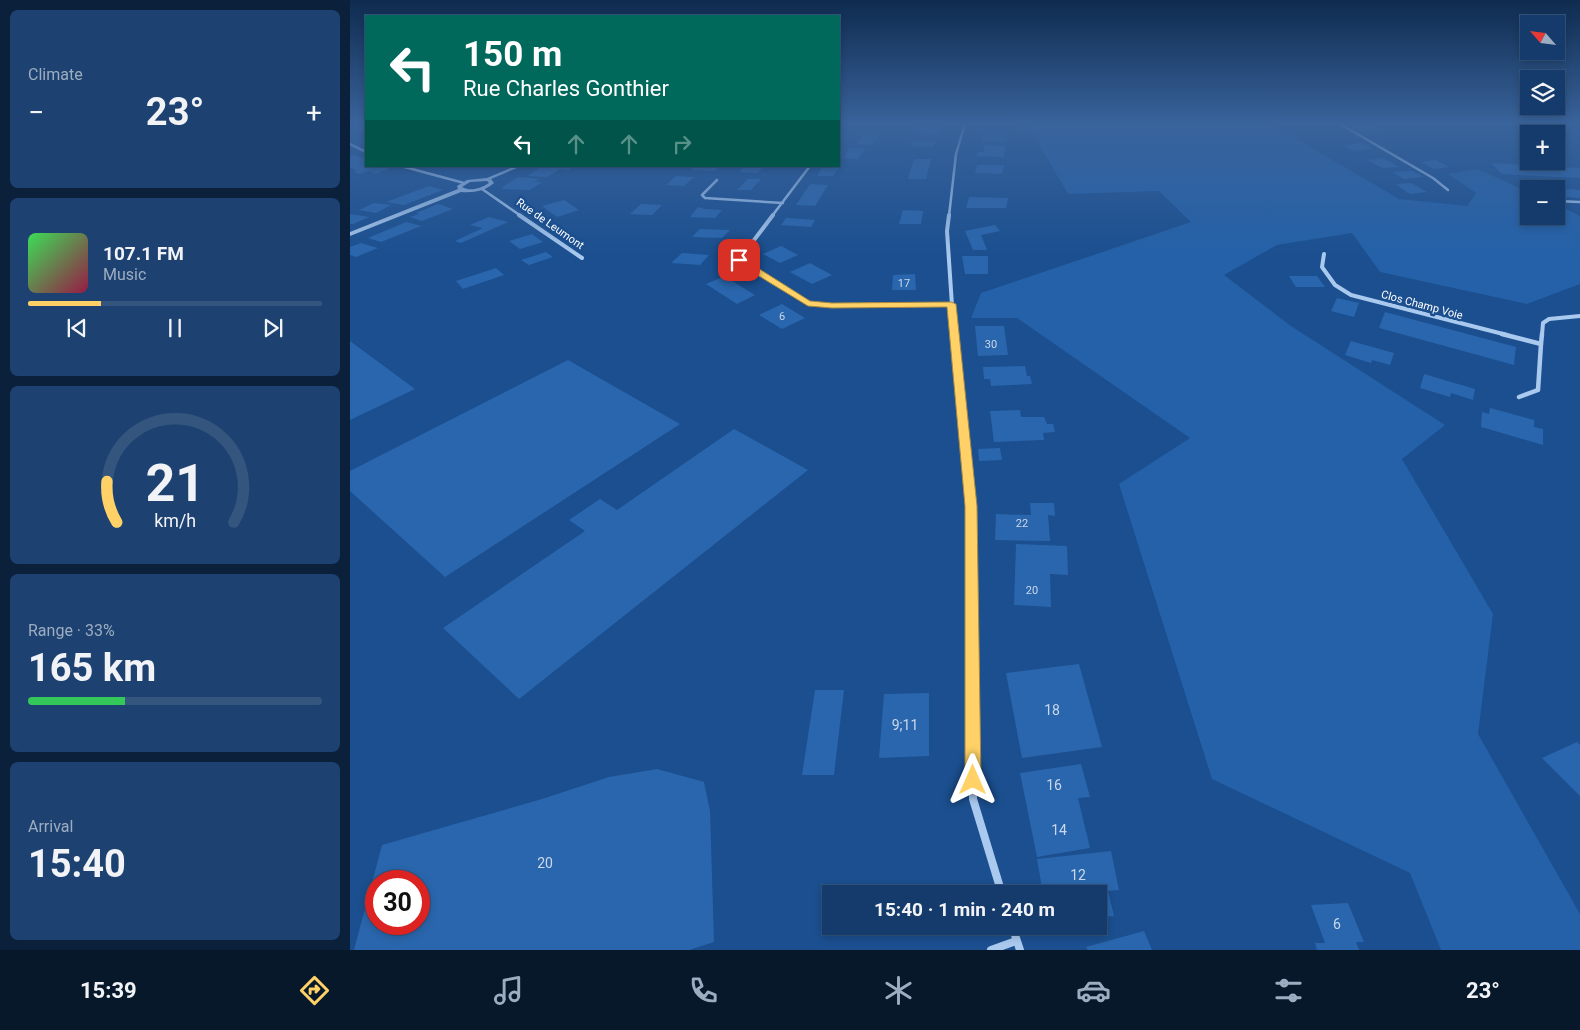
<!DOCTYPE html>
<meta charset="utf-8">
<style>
:root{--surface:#143b6b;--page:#1d4271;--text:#f1f3f6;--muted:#9dadc1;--line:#33557e;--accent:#ffd166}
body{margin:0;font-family:Roboto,sans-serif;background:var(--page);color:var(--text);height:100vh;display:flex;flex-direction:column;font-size:19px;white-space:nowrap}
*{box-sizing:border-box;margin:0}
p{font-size:16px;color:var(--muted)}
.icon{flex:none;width:28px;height:28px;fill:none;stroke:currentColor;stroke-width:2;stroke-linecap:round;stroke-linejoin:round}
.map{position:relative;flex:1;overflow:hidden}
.details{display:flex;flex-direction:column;gap:10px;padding:10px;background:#0b203b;width:350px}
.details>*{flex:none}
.top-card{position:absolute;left:15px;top:15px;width:475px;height:152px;border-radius:0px;box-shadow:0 2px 8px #0003,0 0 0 1px var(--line);background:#00695c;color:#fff;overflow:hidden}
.needle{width:32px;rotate:298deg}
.fabs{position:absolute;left:1170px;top:15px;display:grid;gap:10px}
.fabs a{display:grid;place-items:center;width:45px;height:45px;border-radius:0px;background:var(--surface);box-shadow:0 2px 8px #0003,0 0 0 1px var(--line);font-size:25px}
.speed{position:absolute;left:15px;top:870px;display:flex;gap:10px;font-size:25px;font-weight:700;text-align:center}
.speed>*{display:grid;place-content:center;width:65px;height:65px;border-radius:50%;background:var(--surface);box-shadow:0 2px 8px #0003,0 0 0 1px var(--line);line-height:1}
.speed .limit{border:8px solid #d22;background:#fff;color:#111}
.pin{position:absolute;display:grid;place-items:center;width:42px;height:42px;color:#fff;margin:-21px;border-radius:10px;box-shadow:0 2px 8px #0006}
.me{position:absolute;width:55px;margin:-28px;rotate:0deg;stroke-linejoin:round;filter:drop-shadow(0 0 4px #0008)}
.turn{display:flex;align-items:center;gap:18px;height:105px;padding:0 15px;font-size:22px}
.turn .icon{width:65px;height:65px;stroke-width:2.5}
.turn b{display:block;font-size:35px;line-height:42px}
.lanes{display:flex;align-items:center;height:48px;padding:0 15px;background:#0003;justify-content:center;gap:25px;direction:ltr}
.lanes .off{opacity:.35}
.big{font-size:38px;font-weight:700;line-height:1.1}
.details .card{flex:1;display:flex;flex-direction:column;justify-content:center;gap:8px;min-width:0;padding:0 18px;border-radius:8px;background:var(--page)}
.details .dial{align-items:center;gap:0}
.dial svg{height:130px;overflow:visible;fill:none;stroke:var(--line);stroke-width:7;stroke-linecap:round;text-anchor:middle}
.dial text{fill:var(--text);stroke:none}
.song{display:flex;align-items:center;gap:15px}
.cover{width:60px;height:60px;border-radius:8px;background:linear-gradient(135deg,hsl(130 70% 55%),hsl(340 70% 35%))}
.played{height:5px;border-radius:2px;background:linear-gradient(90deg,var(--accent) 25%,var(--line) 25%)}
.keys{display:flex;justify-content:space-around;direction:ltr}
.heat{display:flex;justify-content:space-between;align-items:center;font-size:28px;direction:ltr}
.charge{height:8px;border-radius:4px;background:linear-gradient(90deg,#34c759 33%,var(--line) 0)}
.trip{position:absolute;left:472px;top:885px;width:285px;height:50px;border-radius:0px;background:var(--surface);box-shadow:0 2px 8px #0003,0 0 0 1px var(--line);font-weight:700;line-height:50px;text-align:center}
.dock{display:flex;height:80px;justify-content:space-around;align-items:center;background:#08182b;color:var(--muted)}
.dock .icon{width:35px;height:35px}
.dock .selected{color:var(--accent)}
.dock b{font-size:22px;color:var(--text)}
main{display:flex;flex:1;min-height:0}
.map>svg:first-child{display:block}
</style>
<main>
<section class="details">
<div class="card"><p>Climate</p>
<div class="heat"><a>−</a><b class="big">23°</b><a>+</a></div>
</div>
<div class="card">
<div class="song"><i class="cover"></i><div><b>107.1 FM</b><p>Music</p></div></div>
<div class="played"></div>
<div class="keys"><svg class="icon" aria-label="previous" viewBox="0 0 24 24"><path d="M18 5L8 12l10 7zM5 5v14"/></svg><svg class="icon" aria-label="pause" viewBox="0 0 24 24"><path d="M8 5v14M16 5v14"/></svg><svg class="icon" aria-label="next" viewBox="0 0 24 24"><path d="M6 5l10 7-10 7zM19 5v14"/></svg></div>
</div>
<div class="card dial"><svg viewBox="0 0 100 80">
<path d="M14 69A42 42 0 1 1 86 69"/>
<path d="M14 69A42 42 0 0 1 8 44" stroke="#ffd166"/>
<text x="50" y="56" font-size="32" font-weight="700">21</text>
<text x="50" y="72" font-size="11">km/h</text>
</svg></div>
<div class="card"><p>Range · 33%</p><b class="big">165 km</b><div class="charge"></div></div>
<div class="card"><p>Arrival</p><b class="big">15:40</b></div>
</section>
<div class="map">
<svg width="1230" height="950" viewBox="0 0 1230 950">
<rect width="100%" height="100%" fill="#1b4f8f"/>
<polygon fill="#2461a8" points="677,124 921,124 1049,199 1117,206 1126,193 1098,174 1127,169 1179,192 1179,216 1206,216 1206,204 1230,216 1230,284 1177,304 1030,272 1002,233 927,245 874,275 941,326 1095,425 1052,459 1143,614 1128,734 1230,914 1230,950 1091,950 1060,873 862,779 769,484 840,438 667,318 621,318 631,293 841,222 809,191 718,194"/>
<g fill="#2a66ad" fill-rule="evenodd">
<polygon points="16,124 16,131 0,129"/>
<polygon points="999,124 1020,124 1033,131 1009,130"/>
<polygon points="565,126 591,127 588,134 562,133"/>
<polygon points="634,132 655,133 654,142 632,141"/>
<polygon points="513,135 529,136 522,145 506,144"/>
<polygon points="563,140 586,141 583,147 560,146"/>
<polygon points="1013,143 1023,149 1003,151 993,145"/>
<polygon points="635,145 655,146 654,157 626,156 628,152 633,152"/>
<polygon points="500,148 515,149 508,159 493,158"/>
<polygon points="5,155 16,160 16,166 30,166 39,169 25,174 19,171 9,174 4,172 7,171 0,167 0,156"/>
<polygon points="1034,158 1049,167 1033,168 1017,160"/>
<polygon points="564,159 581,159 576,179 558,179"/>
<polygon points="1086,160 1099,167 1084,169 1071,162"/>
<polygon points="1141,163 1230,168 1230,178 1152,174"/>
<polygon points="627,165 654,165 652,174 625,173"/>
<polygon points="186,166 223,166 218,170 210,169 197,177 178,176 189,168"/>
<polygon points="346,166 370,166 365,171 341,170"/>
<polygon points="395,166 414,166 407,173 389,172"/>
<polygon points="473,166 490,166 483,176 467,176"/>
<polygon points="1062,171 1074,177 1054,179 1042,172"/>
<polygon points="326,176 344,177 334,186 316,185"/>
<polygon points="168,177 189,179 184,182 192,182 180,190 153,189 152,187"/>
<polygon points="398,179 411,179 401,190 387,190"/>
<polygon points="1062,183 1077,192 1060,194 1045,184"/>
<polygon points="460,184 478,185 465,206 446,205"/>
<polygon points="79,186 93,190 54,205 36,202"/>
<polygon points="1206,188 1230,190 1230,198 1206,196"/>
<polygon points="619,197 658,198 656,208 616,208"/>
<polygon points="214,200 229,210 207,217 192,206"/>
<polygon points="24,203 41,205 26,213 9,210"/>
<polygon points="88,204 103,209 72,221 60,217 69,214 66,213"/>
<polygon points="291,204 312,205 302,215 280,214"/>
<polygon points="348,207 355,209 372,210 365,218 340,217"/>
<polygon points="553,210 573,211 571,224 549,224"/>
<polygon points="0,214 19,217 3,224 0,224"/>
<polygon points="139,217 158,222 111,243 105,241 133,228 120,225"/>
<polygon points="436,218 465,220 461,227 431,225"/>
<polygon points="56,222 71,226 31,242 18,238"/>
<polygon points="645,225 650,231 631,235 637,250 623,250 615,231"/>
<polygon points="350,229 380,230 372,238 342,237"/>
<polygon points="182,234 193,242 170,249 159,241"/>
<polygon points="11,243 28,248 6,257 0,255 0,247"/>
<polygon points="431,246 448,255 430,263 413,254"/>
<polygon points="196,252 203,257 179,265 171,260"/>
<polygon points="332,253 359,255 350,265 321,263"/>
<polygon points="612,256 638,256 638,274 615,274"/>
<polygon points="460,263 482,275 462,284 440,272"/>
<polygon points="146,268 154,275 113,289 106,281"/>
<polygon points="565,274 566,290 542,290 543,275"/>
<polygon points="375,276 390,286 405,295 387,304 356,284"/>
<polygon points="939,276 967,276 975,287 946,287"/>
<polygon points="987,298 1009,303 1004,317 981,311"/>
<polygon points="432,304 455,318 432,329 409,315"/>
<polygon points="1035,312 1166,347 1164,365 1029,328"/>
<polygon points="625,326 654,326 658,355 628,356"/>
<polygon points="0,341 65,389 0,420"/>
<polygon points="1001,341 1044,353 1040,365 1022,360 1021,363 995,355"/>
<polygon points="218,360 330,424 95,577 0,491 0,471"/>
<polygon points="675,366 677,376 680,376 682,384 641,386 640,379 634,379 633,367"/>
<polygon points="1074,374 1125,389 1123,400 1101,393 1100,397 1070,388"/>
<polygon points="1140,408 1184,420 1184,427 1193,429 1193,445 1131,427 1132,412 1139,414"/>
<polygon points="670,410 671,417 694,417 697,424 703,424 705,432 693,433 694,440 644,442 640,411"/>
<polygon points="384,429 458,470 169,699 93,628 235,531 219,520 250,499 267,510"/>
<polygon points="650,448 652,460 629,461 628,449"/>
<polygon points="680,503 704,503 705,516 698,515 700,541 645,540 646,514 681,515"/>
<polygon points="666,544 717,546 718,575 700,574 701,607 664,605"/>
<polygon points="729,664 752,747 672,758 656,673"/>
<polygon points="465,690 494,690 484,775 452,775"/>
<polygon points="579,693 579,756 529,758 534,694"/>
<polygon points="1227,742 1230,745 1230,796 1192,758"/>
<polygon points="731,764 740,797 728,798 740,848 687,857 670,773"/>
<path d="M 307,769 L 354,782 L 360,811 L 364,942 L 339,950 L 4,950 L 32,845 L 192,799 L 259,777 ZM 26,881 L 69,881 L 69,924 L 26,924 Z"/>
<polygon points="761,851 769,890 758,891 764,916 749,917 749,894 693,894 687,859"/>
<polygon points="998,903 1014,942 1006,942 1009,950 967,950 965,943 975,943 961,905"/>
<polygon points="794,931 802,950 738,950 736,947"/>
</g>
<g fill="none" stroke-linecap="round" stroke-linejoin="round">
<g stroke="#a9c9ee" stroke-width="2.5">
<polyline points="990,124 1083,178 1098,190"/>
<polyline points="0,144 16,152"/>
<polyline points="51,166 114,183"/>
<polyline points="367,180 352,195 355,198 433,203"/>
<polyline points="132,189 171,216"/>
<polyline points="1206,201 1230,202"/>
<polyline points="422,216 460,166"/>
<polyline points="599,216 606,154 615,124"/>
</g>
<g stroke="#a9c9ee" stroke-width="4">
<polyline points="169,215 232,258"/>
<polyline points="423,215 389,260 458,303 482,306 601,304"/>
<polyline points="599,215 597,231 604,335"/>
<polyline points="974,254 972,267 985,285 1001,295 1157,335"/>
<polyline points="1192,335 1193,323 1199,319 1230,316"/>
</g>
<g stroke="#a9c9ee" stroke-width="4.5">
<polyline points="604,334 619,490"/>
<polyline points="1152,334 1191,344 1188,390 1169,397"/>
<polyline points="1191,344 1192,334"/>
</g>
<polyline stroke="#a9c9ee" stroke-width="5.5" points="619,489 622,691"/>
<g stroke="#a9c9ee" stroke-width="8">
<polyline points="622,689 623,799 652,894"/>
<polyline points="662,926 670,950"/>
<polyline points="641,950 666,941"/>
</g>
<path fill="#a9c9ee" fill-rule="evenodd" d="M 165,166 L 172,166 L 141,179 L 144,183 C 135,191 124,193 111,192 L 0,236 L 0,232 L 108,189 L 107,186 L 117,180 L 137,178 ZM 137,181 L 139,183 C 131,188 121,192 112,187 L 120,182 Z"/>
</g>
<linearGradient id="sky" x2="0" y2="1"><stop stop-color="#0f2b4f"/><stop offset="0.48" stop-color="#39639b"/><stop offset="1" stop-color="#39639b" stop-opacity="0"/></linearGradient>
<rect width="1230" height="256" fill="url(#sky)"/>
<polygon fill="#ffd166" stroke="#a68842" points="386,258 392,258 460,301 482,303 601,302 606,304 627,506 631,780 629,786 623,788 617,786 615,780 615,506 597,307 482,308 458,306 386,262"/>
<g text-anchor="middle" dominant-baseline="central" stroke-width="5" stroke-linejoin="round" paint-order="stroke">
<g font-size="11" fill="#fff" stroke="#1b4f8f">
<text transform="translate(200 224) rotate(35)">Rue de Leumont</text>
<text transform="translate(1072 305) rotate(15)">Clos Champ Voie</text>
</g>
<g font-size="11" fill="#cad9ea">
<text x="554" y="283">17</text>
<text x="432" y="316">6</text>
<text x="641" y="344">30</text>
<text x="672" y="523">22</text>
<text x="682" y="590">20</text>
</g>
<g font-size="14" fill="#cad9ea">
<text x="702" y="710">18</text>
<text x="555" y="725">9;11</text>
<text x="704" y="785">16</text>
<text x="709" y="830">14</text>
<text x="195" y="863">20</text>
<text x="728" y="875">12</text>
<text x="987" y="924">6</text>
</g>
</g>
</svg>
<div class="fabs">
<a><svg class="needle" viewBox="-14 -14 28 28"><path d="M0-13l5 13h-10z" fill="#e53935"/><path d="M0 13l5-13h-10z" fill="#9dadc1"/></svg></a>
<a><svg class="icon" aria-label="layers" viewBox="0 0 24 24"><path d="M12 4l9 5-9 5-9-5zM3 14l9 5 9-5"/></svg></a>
<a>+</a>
<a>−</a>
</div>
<div class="speed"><div class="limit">30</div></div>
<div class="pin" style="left:389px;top:260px;background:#d93025"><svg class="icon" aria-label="arrive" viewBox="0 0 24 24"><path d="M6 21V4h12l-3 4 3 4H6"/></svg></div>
<svg class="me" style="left:623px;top:780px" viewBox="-20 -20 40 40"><path d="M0-17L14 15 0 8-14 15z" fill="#ffd166" stroke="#fff" stroke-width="4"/></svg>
<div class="trip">15:40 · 1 min · 240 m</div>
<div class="top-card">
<div class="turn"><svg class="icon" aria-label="left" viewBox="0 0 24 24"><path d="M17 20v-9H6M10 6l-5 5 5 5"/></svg><div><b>150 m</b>Rue Charles Gonthier</div></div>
<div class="lanes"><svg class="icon" aria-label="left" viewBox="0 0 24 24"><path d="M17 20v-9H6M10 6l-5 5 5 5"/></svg><svg class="icon off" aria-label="ahead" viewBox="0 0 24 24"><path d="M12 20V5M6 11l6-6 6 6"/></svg><svg class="icon off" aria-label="ahead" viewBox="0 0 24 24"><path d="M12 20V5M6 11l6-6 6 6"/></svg><svg class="icon off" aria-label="right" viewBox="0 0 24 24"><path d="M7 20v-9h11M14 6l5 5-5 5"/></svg></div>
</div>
</div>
</main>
<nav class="dock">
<b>15:39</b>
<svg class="icon selected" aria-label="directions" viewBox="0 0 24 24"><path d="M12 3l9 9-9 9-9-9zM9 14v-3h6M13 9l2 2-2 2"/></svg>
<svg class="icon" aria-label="music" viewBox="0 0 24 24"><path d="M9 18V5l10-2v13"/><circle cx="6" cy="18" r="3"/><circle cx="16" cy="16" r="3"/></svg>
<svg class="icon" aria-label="phone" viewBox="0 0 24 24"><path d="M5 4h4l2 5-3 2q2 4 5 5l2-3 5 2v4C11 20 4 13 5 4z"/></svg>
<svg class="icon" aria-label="climate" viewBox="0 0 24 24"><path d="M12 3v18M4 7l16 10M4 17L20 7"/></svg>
<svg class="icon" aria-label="car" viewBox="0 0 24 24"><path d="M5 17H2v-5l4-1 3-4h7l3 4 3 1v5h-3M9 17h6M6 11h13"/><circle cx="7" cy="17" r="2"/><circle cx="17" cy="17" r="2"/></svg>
<svg class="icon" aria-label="filters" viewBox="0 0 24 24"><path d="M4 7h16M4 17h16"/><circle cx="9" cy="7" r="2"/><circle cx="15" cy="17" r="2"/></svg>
<b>23°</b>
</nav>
